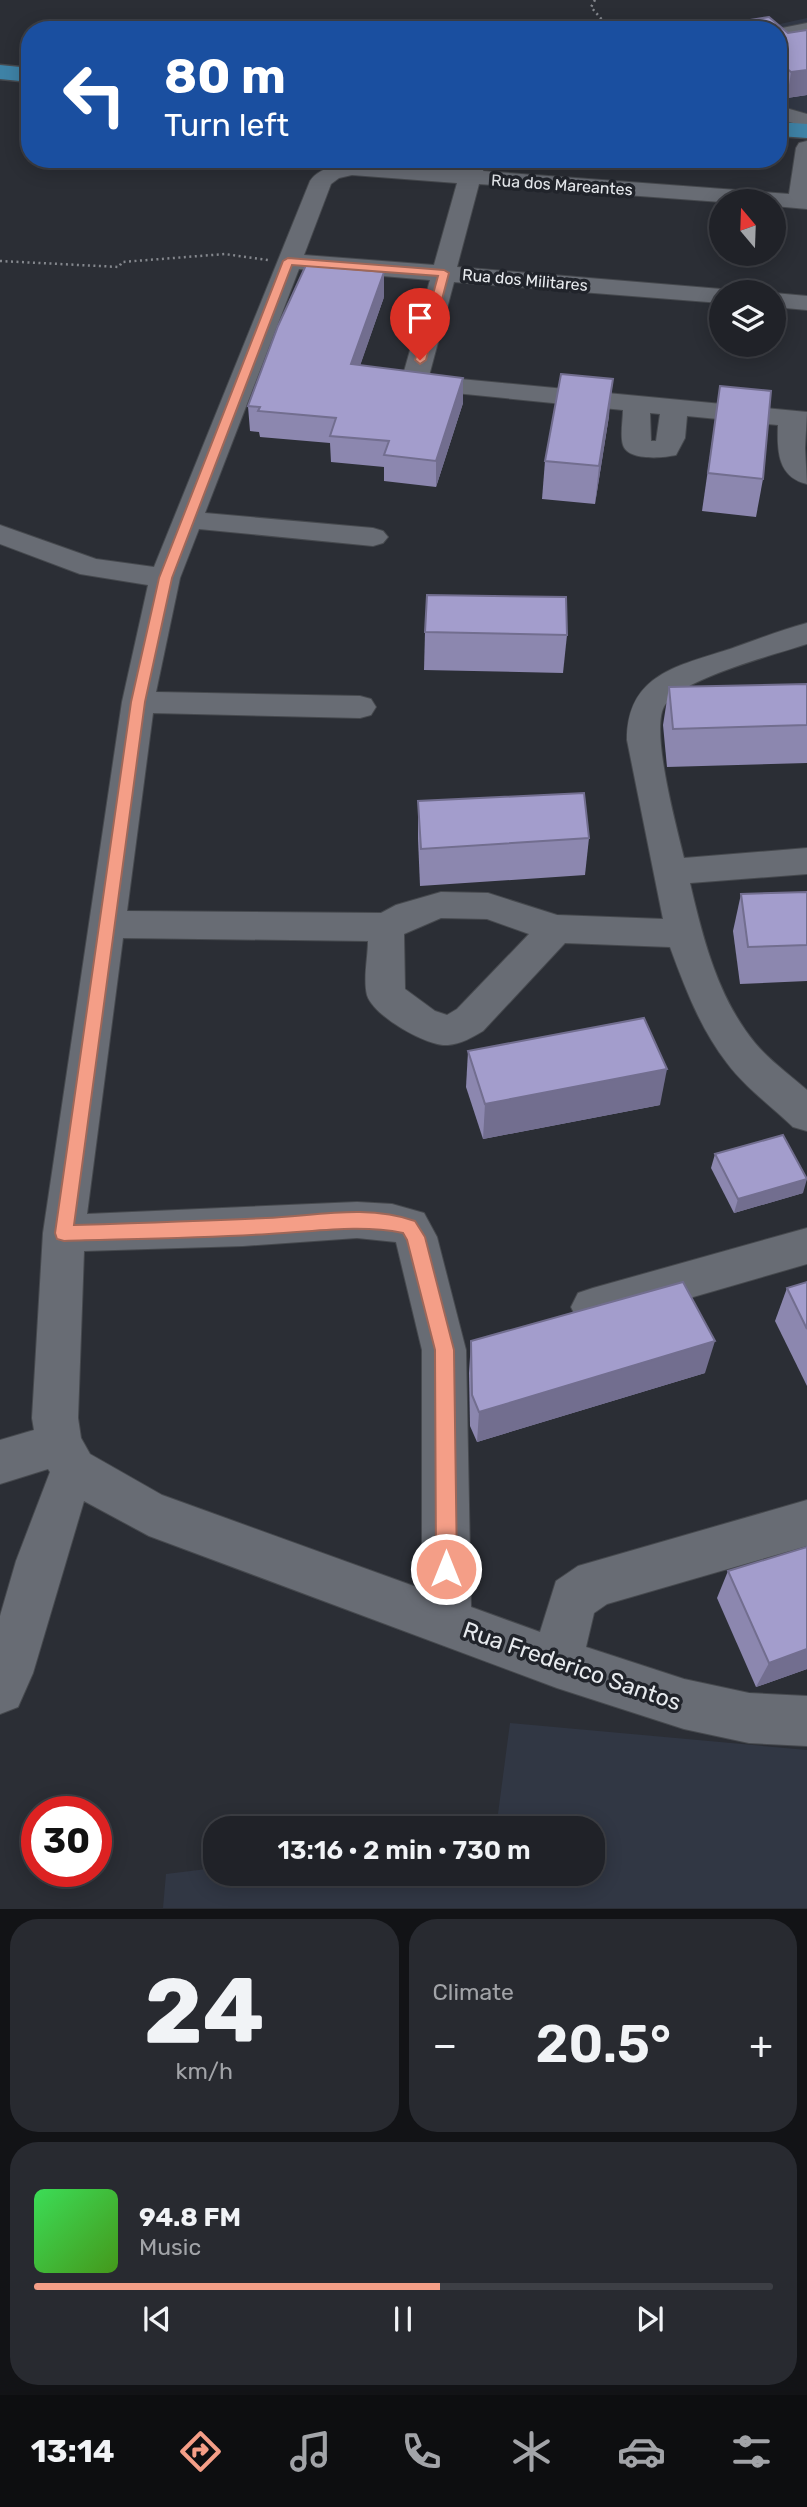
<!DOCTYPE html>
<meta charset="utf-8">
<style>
:root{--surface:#202228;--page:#282a30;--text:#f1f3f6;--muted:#a2a4a8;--line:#3d3f45;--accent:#f49e87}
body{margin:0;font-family:Rubik,sans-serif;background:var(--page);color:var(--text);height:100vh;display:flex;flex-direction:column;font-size:26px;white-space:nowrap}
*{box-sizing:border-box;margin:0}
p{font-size:23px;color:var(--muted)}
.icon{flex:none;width:38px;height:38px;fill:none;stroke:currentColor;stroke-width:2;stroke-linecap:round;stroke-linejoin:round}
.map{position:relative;height:1909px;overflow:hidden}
.side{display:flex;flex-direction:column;gap:10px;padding:10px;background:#121316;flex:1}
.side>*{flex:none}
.top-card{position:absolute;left:21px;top:21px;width:766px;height:147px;border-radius:28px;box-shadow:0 4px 18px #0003,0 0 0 2px var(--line);background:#1a4fa0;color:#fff;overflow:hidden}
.needle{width:46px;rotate:341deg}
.fabs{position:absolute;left:709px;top:189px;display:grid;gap:14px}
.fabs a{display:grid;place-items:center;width:77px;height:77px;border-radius:50%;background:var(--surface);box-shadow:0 4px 18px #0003,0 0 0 2px var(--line);font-size:35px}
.speed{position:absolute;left:21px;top:1796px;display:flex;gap:14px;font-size:35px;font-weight:700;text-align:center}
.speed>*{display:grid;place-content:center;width:91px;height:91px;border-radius:50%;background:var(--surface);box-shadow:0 4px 18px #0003,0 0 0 2px var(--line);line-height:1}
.speed .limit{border:10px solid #d22;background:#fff;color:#111}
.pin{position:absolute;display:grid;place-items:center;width:60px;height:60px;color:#fff;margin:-72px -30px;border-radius:50% 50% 50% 0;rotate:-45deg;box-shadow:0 0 7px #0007}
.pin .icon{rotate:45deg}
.me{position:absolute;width:77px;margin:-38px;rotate:0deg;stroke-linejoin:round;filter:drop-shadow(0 0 5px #0008)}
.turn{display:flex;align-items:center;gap:24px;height:147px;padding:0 28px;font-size:32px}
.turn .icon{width:91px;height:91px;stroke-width:2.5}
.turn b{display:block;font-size:49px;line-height:60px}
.big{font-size:52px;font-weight:600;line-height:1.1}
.side .tile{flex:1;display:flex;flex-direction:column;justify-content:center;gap:10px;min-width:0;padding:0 24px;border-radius:28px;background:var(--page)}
.side .dial{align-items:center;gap:0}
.dial b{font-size:91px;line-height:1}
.song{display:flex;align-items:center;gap:21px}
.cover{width:84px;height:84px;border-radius:10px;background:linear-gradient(135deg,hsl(130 70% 55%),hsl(100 70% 35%))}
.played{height:7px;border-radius:4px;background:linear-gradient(90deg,var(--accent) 55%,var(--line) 55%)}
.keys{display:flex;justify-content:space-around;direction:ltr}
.heat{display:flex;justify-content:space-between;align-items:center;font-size:38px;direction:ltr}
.side .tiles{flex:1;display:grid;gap:10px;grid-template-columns:1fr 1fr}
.tile:last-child{grid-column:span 2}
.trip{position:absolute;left:203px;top:1816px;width:402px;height:70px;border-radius:28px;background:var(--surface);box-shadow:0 4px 18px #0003,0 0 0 2px var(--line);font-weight:600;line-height:70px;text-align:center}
.tabs{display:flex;height:112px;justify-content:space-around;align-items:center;background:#0d0e10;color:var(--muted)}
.tabs .icon{width:49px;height:49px}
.tabs .active{color:var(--accent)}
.tabs b{font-size:32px;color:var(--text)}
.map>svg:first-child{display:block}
</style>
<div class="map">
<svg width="807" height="1909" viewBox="0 0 807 1909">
<rect width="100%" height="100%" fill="#2b2e35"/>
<g fill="#313744">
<polygon points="807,18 807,118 796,117 779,105 779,30 753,30"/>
<polygon points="510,1723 807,1750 807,1908 163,1908 166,1874 215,1868 215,1874 593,1874 593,1829 496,1829"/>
</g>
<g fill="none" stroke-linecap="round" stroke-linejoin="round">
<defs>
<g id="minor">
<polygon points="807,23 807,35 779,40 779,30 772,30"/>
<polygon points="779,106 807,114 807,127 779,119"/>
<path d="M 807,141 L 807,209 L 774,206 L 774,201 L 721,202 L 479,184 L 457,267 L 721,289 L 731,292 L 721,292 L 721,303 L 454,282 L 429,376 L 807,412 L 805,448 L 807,484 C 778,477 777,452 778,425 L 687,416 L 685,438 L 676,455 C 663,458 628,461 623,445 C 620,435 623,420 623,410 L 405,388 L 401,382 L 430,280 L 299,269 L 205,513 L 373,528 L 383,531 L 388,537 L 383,543 L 373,546 L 199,529 L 180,578 L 156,692 L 360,696 L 371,699 L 376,707 L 371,715 L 360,718 L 153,713 L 127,911 L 381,913 L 396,905 L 441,892 L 488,893 L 557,915 L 663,919 L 627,740 C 627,674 678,666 730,649 C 755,640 781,630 807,623 L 807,644 C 774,655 683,678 665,705 C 649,728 677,828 684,858 L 807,848 L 807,874 L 690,883 C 703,939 718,998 755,1043 C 770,1061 790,1075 807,1090 L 807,1131 L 793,1127 C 771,1106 745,1087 727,1063 C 700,1028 685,988 670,947 L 565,943 L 483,1031 C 473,1037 461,1044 448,1045 C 428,1047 373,1016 367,995 C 363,979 368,957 368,941 L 123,938 L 87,1214 L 357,1202 L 392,1204 L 424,1213 L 437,1237 L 466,1350 L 471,1607 L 540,1632 L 556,1581 L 578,1566 L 807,1500 L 807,1546 L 607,1604 L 594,1613 L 586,1647 L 684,1679 L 749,1693 L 807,1696 L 807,1746 L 749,1743 L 684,1729 L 557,1688 L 149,1536 L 84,1501 L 33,1673 L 18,1707 L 0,1714 L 0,1616 L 16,1561 L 50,1472 L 48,1469 L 0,1484 L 0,1440 L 34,1430 L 32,1418 L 43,1233 L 122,702 L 148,585 L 80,574 L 0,544 L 0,525 L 96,559 L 154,567 L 310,181 C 332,148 425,167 461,169 L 464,159 L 486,159 L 483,171 L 789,194 L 796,148 L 799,143 ZM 352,175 L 457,183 L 434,265 L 304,255 L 331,184 L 339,178 ZM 650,413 L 660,414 L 656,441 L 651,441 ZM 441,918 L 487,919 L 529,934 L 457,1009 L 447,1015 L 435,1011 L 405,989 L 404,934 ZM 357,1238 L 396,1242 L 422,1350 L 422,1589 L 162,1495 L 90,1454 L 81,1438 L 78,1418 L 84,1251 L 243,1246 Z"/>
<polygon points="774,293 807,296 807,310 774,307"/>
<polygon points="807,1228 807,1264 593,1326 578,1321 571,1307 578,1293 593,1288"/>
</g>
<g id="major">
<polygon points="0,65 30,68 30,82 0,79"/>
<polygon points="779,122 807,124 807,138 779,136"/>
</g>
</defs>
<use href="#minor" stroke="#46494e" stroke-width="2"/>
<use href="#major" stroke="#46494e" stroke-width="3"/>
<g stroke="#84878d" stroke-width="2.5" stroke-dasharray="2 3.5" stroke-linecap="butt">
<polyline points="595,0 591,7 611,30"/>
<polyline points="0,261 119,267 122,262 225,254 268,260"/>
</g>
<use href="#minor" fill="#686c74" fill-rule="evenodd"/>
<use href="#major" fill="#3e82a6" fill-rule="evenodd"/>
</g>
<g fill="#8c87af">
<polygon points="769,17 788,33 807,30 807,95 787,98 779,91 779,30 731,30 732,23"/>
<polygon points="384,297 360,365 463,403 436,487 384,481 384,467 331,462 330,443 260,437 259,432 250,431 248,406"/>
<polygon points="720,386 763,479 756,517 702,511"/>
<polygon points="609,416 595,504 542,499 545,461"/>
<polygon points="425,632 567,635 563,673 424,670"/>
<polygon points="807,684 807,763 667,767 663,725 669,687"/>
<polygon points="418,801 589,838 585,875 420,886 418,839"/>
<polygon points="807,892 807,981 740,984 733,931 741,894"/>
<polygon points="468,1051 660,1105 483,1139 466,1087"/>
<polygon points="715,1154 803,1193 734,1213 711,1168"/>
<polygon points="807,1282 807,1386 775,1321 787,1288"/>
<polygon points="471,1341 705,1373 477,1442 470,1426 469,1373"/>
<polygon points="728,1571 807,1669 756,1687 717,1598"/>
</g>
<g fill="#726e8f">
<polygon points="807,70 807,95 787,98 791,72"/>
<polygon points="384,272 384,297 352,389 351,364"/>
<polygon points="463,378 463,403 436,487 436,461"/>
<polygon points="613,379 609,416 595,504 599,466"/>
<polygon points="667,1069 660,1105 483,1139 485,1104"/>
<polygon points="807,1179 803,1193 734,1213 738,1199"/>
<polygon points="715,1341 705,1373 477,1442 479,1412"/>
<polygon points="807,1649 807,1669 756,1687 769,1663"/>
</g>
<g fill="#a39dcc" stroke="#726e8f" stroke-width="2">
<polygon points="769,17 788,33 807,30 807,70 791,72 779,62 779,30 740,30 732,23"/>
<polygon points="306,265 384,272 351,364 463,378 436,461 384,455 389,441 330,436 336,418 258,411 260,407 248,406 278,326"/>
<polygon points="561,374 613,379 599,466 545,461"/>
<polygon points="720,386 771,391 763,479 708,473"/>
<polygon points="427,595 566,597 567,635 425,632"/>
<polygon points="807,684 807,725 673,729 669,687"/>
<polygon points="584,793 589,838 421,849 418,801"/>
<polygon points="807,892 807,945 748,947 741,894"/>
<polygon points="644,1018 667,1069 485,1104 468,1051"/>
<polygon points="783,1135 807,1179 738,1199 715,1154"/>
<polygon points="683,1282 715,1341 479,1412 472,1395 471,1341"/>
<polygon points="807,1282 807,1329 787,1288"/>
<polygon points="807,1547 807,1649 769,1663 728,1571"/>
</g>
<path fill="#f49e87" stroke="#9f6758" stroke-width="2" d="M 288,258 L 444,270 L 449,273 L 426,360 L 420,364 L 415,360 L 438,276 L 292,265 L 172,578 L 145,702 L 74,1225 C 138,1223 202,1221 266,1218 C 315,1216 367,1204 415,1221 L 425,1237 L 454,1350 L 457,1569 L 454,1576 L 446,1579 L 439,1576 L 436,1569 L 435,1350 L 407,1240 L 403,1233 C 358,1224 314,1232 269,1234 C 201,1238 132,1239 64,1241 L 57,1239 L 55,1233 L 131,702 L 159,578 L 283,261 Z"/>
<g text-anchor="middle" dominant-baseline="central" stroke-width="7" stroke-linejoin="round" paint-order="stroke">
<g font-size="16" fill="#e7eaee" stroke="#21242b">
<text transform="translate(562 185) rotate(4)">Rua dos Mareantes</text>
<text transform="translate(525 280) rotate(5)">Rua dos Militares</text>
</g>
<g font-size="23" fill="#e7eaee" stroke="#21242b">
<text transform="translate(572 1666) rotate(19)">Rua Frederico Santos</text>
</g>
</g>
</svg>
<div class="fabs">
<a><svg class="needle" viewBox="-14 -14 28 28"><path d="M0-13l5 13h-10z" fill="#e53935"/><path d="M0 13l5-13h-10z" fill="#a2a4a8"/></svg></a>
<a><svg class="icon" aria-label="layers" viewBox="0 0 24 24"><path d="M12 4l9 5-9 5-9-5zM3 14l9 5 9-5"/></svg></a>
</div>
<div class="speed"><div class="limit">30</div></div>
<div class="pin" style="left:420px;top:360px;background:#d93025"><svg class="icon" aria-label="arrive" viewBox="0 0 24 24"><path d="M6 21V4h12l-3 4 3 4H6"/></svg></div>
<svg class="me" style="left:446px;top:1569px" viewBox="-20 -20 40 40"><circle r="17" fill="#f49e87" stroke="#fff" stroke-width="3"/><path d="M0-11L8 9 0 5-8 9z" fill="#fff"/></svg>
<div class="trip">13:16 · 2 min · 730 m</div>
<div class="top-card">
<div class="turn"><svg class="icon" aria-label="left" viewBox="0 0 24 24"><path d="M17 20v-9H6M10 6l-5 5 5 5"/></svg><div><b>80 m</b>Turn left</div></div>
</div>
</div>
<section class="side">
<div class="tiles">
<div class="tile dial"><b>24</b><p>km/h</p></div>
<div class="tile"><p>Climate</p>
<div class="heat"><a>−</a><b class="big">20.5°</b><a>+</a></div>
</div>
<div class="tile">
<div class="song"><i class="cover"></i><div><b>94.8 FM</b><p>Music</p></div></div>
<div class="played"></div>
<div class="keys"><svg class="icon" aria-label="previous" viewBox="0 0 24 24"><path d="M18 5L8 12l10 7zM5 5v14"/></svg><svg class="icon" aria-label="pause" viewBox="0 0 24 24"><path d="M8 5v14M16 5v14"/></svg><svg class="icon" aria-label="next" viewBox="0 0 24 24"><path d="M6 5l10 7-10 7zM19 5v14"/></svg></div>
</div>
</div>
</section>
<nav class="tabs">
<b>13:14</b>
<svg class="icon active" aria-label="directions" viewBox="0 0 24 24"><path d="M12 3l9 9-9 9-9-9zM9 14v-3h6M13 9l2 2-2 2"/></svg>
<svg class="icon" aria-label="music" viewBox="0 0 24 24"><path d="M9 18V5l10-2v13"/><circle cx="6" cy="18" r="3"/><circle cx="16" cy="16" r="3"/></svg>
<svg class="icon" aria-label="phone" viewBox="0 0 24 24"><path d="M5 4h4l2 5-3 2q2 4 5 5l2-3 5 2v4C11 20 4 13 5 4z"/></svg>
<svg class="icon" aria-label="climate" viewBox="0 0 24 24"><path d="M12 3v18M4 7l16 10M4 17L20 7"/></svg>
<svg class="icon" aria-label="car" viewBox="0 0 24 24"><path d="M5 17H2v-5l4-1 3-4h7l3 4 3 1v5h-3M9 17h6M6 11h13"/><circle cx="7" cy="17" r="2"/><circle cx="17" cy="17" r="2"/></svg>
<svg class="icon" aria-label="filters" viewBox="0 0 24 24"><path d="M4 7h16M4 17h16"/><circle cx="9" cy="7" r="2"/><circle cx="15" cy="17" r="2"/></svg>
</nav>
